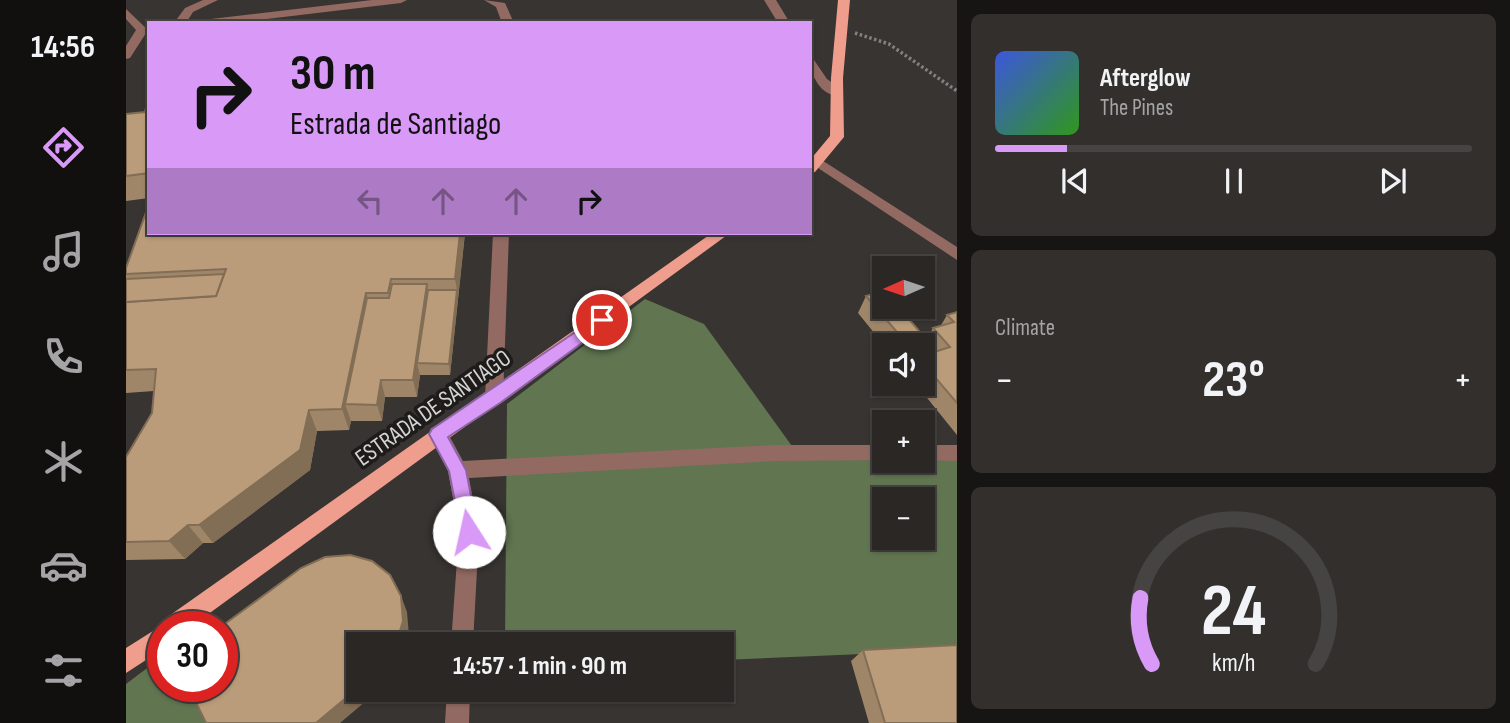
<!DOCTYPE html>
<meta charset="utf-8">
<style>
:root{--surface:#2a2725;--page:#322f2d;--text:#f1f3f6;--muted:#a5a5a7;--line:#464442;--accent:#d99af7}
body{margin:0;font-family:"Sofia Sans Condensed",sans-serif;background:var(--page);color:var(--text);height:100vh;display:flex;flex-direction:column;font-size:26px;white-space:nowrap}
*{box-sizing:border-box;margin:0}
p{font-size:23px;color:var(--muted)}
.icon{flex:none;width:38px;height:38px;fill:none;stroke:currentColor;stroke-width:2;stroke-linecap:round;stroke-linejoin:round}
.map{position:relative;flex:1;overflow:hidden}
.details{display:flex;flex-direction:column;gap:14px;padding:14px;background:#171514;width:553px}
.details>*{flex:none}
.hud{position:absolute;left:21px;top:21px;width:665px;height:214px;border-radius:0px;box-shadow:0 2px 5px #0004,0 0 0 2px var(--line);background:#d99af7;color:#111;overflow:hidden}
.needle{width:46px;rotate:267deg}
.fabs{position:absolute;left:746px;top:256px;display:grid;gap:14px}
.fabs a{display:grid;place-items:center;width:63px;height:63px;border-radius:0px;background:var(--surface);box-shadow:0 2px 5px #0004,0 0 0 2px var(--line);font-size:35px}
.speed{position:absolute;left:21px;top:611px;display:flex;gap:14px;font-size:35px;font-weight:700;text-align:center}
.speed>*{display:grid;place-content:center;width:91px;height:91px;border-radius:50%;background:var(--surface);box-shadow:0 2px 5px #0004,0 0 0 2px var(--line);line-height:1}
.speed .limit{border:10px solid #d22;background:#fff;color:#111}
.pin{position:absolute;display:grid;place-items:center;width:60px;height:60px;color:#fff;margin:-30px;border:4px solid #fff;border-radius:50%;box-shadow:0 2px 7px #0007}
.me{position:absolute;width:77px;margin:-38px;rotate:350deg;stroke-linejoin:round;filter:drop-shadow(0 0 5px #0008)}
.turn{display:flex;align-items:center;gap:24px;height:147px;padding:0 28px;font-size:32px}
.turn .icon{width:91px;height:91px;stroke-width:2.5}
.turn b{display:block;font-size:49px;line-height:60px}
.lanes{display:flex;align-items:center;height:66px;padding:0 28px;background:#0003;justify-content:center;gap:35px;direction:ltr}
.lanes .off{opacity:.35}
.big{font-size:52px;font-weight:700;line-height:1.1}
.details .widget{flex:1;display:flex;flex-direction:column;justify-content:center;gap:10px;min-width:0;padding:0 24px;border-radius:10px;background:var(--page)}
.details .dial{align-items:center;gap:0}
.dial svg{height:182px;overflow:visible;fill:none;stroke:var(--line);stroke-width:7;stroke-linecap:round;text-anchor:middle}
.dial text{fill:var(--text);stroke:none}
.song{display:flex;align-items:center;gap:21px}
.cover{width:84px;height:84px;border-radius:10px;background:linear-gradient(135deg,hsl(230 70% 55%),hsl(110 70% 35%))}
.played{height:7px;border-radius:4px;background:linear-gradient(90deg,var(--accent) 15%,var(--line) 15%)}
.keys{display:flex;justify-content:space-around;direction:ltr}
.heat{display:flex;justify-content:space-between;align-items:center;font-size:38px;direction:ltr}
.trip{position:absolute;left:220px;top:632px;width:388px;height:70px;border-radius:0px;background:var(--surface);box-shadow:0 2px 5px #0004,0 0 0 2px var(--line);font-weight:700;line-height:70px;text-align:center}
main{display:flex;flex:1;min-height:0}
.tab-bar{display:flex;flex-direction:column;width:126px;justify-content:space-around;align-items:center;background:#11100f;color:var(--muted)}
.tab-bar .icon{width:49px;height:49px}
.tab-bar .on{color:var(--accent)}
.tab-bar b{font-size:32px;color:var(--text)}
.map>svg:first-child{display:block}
</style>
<main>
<nav class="tab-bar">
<b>14:56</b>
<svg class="icon on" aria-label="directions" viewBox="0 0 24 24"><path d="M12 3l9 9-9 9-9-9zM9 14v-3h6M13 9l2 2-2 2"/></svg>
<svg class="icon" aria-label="music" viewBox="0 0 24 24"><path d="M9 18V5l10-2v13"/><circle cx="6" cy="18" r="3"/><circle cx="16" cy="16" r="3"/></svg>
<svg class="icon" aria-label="phone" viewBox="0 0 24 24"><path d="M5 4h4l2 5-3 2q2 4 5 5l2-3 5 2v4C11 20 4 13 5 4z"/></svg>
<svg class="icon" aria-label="climate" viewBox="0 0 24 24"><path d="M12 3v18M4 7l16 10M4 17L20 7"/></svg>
<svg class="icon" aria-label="car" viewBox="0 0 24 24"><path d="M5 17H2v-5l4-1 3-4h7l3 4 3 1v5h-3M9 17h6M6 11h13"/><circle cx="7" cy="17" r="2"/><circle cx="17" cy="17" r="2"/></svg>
<svg class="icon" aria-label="filters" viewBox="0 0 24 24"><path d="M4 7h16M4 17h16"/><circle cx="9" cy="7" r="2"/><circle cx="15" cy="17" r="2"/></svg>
</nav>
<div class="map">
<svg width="831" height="723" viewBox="0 0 831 723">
<rect width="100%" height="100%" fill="#383431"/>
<g fill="#617551" fill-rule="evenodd">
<path d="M 519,299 L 578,324 L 676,460 L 831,459 L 831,650 L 597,660 L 597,644 L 379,644 L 381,404 ZM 758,499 L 796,499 L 796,537 L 758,537 Z"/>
<polygon points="37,656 37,686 72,686 90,723 0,723 0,684"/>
</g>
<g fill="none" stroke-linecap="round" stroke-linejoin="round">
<polyline stroke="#83807e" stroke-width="3.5" stroke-dasharray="2.5 2.5" stroke-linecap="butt" points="729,33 763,44 831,91"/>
<g fill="#926a62" fill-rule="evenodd">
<polygon points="77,0 92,0 67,12 60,23 48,23 59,8"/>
<polygon points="246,0 281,0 275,3 108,23 70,23 76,20"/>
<polygon points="358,0 379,3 388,23 376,23 370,7"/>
<polygon points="638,0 650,0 664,23 652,23"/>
<polygon points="0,9 22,30 4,58 0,59 0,46 10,30 0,19"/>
<path d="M 684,59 L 688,60 L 701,79 L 716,90 L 716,96 C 696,98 684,76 684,59 Z"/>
<polygon points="691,157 831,247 831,260 686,164 686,158"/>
<polygon points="367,233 383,233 377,398 374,403 368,405 362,403 359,398"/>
<polygon points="312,426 319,428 337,461 650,445 758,445 758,460 761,460 650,461 343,478 353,532 347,644 325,644 333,532 322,471 303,434 305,428"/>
<polygon points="796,445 831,445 831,461 793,460 796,460"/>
<polygon points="321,690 344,690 343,723 319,723"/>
</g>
<g fill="#ef9d8c" fill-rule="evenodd">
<polygon points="712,0 724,0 717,78 718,137 689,172 684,173 684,160 704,136 705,78"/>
<polygon points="586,233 604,233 66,626 37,626 37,649 0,673 0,648 38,624 40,618"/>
</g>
</g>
<g fill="#a08669">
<polygon points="23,94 23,198 0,201 0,114 19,112"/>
<polygon points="339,233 324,375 294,375 291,397 259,397 256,421 225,421 223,430 191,431 184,470 87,543 77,543 59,559 0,560 0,457 26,413 28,391 0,393 0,268"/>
<polygon points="740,296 798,344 807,328 814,327 821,315 831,312 831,435 789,383 796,383 796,345 758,345 732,313"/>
<polygon points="737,650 831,723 743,723 725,661"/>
</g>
<g fill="#826d55">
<polygon points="334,233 339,233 324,375 323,364 331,290 329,279"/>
<polygon points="301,284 304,302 291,363 294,375 291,397 287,380"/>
<polygon points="240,293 246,315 219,404 225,421 223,430 216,409"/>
<polygon points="255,380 259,397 256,421 251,405"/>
<polygon points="183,410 191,431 184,470 87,543 73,525"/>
<polygon points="62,525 77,543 59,559 43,541"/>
<polygon points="275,596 281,612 283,636 281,644 270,644"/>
<polygon points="233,687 233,690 253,690 214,723 190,723"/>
</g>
<g fill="#ba9c7a" stroke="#826d55" stroke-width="2">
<polygon points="23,94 23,173 0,176 0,114 19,112"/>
<polygon points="23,204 23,233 334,233 329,279 265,279 262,293 240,293 216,409 183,410 174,450 73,525 62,525 43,541 0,542 0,457 26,413 30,369 0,370 0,302 90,296 100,269 0,274 0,268"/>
<polygon points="98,274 90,296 0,302 0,279"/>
<polygon points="266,284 301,284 287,380 255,380 251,405 219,404 241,298 263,298"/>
<polygon points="302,290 331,290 323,364 291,363"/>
<polygon points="758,291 758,306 772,306 799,338 794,339 805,353 824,347 807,328 828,322 821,315 831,312 831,403 796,362 796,345 782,345 740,296"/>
<polygon points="224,555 246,561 264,575 275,596 277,621 270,644 233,644 233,687 190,723 80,723 62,686 96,686 96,626 175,568 199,557"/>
<polygon points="831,645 831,723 759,723 737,650"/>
</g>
<polygon fill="#d99af7" stroke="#8d64a1" stroke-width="2" points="476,314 482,315 484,320 482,324 374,403 322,437 340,470 352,532 349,538 343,541 336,538 323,471 303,434 306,429"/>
<g text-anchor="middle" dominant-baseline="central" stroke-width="7" stroke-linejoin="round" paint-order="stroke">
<g font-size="24" fill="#d6d4d2" stroke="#1e1c1b">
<text transform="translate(307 408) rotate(-35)">ESTRADA DE SANTIAGO</text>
</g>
</g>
</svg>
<div class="fabs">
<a><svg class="needle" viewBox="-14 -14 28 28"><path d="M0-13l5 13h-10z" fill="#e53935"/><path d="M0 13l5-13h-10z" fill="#a5a5a7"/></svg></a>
<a><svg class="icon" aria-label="sound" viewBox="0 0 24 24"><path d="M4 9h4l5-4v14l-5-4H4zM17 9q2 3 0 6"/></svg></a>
<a>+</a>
<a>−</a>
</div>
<div class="speed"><div class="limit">30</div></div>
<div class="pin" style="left:476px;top:320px;background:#d93025"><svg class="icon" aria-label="arrive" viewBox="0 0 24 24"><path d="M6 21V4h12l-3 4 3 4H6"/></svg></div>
<svg class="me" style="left:343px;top:532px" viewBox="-20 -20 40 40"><circle r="19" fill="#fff"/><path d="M0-13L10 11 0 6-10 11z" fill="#d99af7"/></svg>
<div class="trip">14:57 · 1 min · 90 m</div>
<div class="hud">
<div class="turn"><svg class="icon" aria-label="right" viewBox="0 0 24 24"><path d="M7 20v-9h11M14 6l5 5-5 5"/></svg><div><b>30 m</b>Estrada de Santiago</div></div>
<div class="lanes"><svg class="icon off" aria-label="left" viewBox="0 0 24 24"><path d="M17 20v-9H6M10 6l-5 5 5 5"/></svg><svg class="icon off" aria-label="ahead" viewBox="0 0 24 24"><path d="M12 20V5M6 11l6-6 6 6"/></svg><svg class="icon off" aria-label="ahead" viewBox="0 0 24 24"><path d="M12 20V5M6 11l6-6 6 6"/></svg><svg class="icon" aria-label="right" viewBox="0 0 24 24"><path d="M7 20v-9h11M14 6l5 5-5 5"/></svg></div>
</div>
</div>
<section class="details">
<div class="widget">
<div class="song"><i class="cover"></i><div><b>Afterglow</b><p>The Pines</p></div></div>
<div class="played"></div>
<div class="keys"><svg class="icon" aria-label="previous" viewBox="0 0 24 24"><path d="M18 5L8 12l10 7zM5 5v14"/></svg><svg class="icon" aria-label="pause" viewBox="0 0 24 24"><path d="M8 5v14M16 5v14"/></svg><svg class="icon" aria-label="next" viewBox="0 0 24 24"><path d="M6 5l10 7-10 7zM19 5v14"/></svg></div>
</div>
<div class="widget"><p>Climate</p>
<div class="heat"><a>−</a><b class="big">23°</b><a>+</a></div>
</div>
<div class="widget dial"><svg viewBox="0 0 100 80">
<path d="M14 69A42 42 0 1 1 86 69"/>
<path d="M14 69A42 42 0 0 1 9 40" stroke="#d99af7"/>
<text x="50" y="56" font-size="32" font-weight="700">24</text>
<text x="50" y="72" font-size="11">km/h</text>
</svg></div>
</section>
</main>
